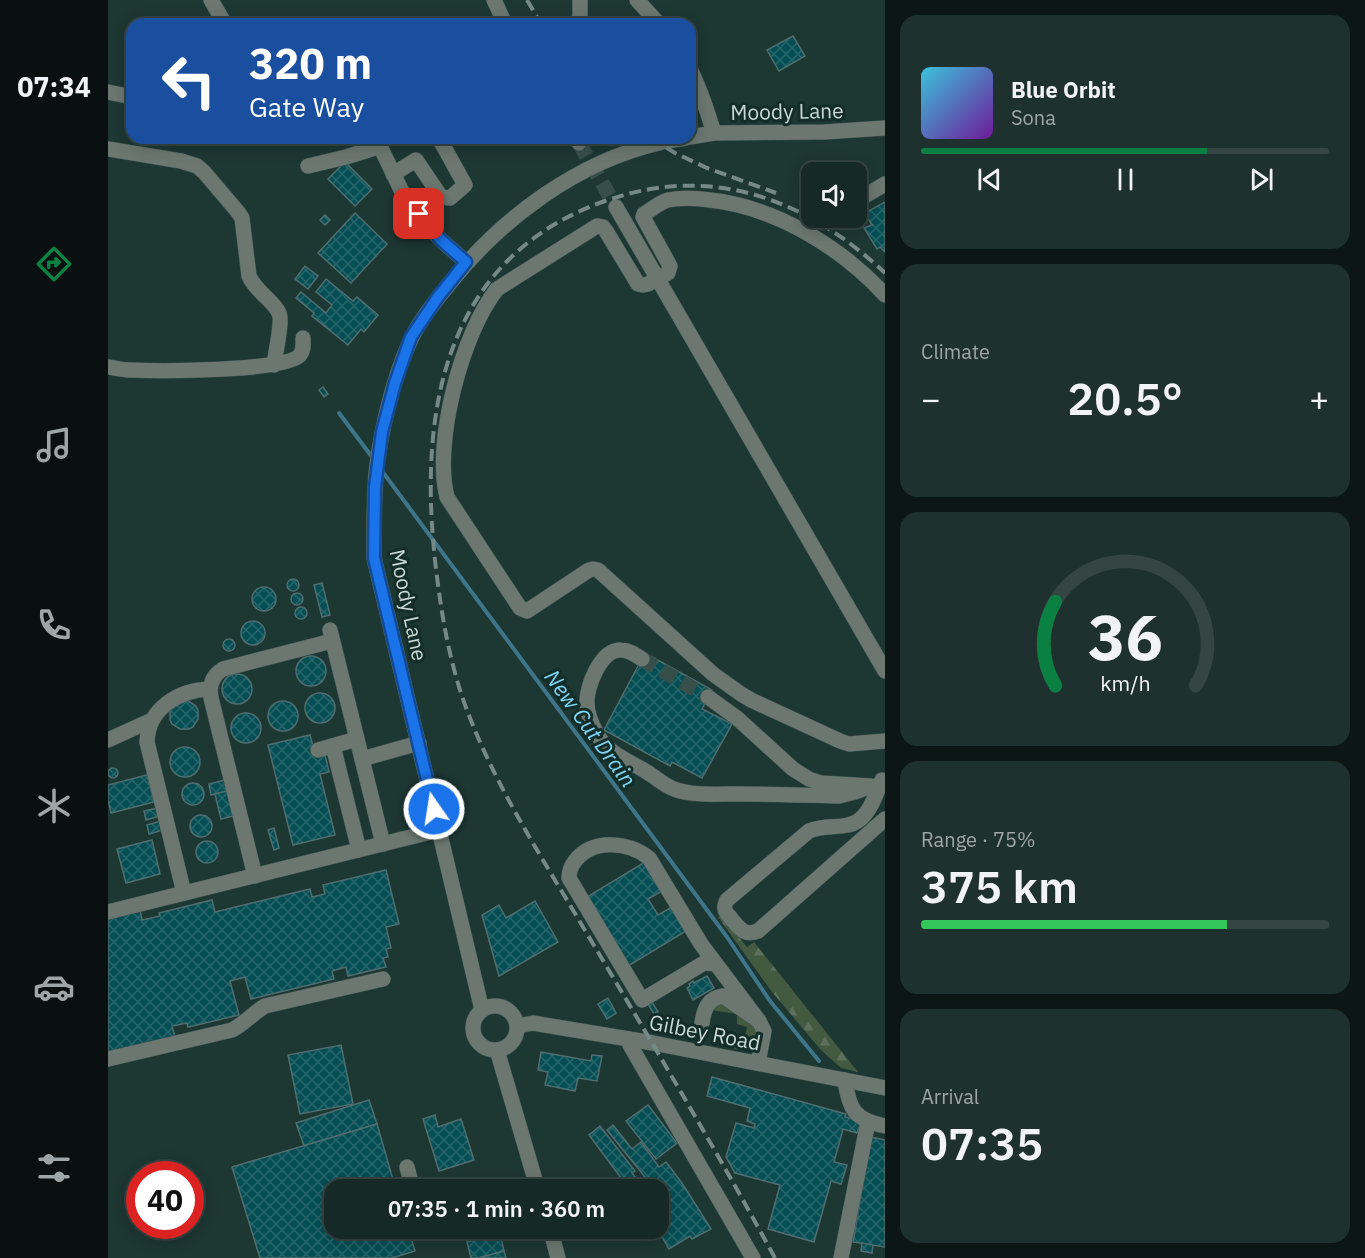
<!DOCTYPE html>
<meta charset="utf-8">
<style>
:root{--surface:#162926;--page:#1f312e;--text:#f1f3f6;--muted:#9ea6a7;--line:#354543;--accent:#0b8043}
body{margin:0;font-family:"IBM Plex Sans",sans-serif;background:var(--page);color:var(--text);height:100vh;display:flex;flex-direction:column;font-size:22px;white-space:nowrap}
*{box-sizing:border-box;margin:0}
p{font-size:20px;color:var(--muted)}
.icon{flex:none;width:33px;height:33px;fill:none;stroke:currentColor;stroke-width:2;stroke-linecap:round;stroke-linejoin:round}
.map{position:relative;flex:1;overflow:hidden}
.details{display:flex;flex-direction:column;gap:15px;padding:15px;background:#0c1715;width:480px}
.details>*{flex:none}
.top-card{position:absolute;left:18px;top:18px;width:570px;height:126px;border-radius:18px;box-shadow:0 3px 15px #0003,0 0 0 2px var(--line);background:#1a4fa0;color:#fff;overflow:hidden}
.fabs{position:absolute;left:693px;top:162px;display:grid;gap:12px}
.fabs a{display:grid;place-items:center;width:66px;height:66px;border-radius:12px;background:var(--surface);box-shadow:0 3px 15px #0003,0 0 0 2px var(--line);font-size:30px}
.speed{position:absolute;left:18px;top:1161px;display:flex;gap:12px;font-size:30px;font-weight:700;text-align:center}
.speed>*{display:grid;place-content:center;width:78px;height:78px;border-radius:50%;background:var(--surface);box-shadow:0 3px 15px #0003,0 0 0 2px var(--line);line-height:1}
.speed .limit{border:9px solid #d22;background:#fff;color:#111}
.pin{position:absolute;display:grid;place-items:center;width:51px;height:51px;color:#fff;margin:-26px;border-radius:12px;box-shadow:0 3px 9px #0006}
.me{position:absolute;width:66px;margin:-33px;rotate:347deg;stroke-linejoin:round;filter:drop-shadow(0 0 4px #0008)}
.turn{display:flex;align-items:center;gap:21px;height:126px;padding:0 24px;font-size:27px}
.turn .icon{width:78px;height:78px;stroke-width:2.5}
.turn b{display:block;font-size:42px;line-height:51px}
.big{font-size:45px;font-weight:600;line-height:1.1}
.details .tile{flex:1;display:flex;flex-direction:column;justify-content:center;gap:9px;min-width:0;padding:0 21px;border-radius:18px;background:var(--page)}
.details .dial{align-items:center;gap:0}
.dial svg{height:156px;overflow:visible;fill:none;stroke:var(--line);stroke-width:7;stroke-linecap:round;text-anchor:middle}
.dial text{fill:var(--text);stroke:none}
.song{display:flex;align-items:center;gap:18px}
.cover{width:72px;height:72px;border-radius:9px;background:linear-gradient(135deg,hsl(190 70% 55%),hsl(280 70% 35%))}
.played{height:6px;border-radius:3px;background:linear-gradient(90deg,var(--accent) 70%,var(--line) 70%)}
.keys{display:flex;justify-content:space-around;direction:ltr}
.heat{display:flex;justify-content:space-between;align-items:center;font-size:33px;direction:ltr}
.charge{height:9px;border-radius:4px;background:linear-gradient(90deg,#34c759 75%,var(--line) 0)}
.trip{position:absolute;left:216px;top:1179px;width:345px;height:60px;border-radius:18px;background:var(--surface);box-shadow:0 3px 15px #0003,0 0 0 2px var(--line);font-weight:600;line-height:60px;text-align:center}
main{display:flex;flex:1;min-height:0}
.dock{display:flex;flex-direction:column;width:108px;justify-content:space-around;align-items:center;background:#09100f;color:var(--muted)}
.dock .icon{width:42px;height:42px}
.dock .selected{color:var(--accent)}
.dock b{font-size:27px;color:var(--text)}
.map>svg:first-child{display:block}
</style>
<main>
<nav class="dock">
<b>07:34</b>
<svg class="icon selected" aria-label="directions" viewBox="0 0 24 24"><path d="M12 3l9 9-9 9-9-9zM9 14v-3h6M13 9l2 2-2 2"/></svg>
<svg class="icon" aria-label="music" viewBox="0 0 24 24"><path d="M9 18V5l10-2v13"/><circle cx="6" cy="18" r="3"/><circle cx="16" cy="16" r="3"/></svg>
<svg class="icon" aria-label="phone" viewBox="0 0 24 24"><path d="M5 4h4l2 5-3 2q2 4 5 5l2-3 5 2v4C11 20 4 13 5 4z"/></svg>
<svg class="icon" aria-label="climate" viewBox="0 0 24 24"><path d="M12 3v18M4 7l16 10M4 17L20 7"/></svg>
<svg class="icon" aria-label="car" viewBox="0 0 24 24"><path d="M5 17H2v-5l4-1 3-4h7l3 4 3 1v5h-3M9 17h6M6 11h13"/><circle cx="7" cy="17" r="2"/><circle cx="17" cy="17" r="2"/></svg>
<svg class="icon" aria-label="filters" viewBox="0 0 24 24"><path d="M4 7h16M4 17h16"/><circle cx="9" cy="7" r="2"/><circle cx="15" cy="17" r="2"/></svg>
</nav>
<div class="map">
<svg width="777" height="1258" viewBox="0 0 777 1258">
<defs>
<pattern id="grass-tufts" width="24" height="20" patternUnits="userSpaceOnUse" patternTransform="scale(1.5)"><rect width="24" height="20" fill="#435940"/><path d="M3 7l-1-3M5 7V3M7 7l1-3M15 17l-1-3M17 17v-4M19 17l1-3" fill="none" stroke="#5d705b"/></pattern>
<pattern id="forest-firs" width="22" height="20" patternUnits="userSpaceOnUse" patternTransform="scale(1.5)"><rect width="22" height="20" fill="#435940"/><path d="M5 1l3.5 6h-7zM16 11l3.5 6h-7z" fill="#5d705b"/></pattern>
<pattern id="building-cross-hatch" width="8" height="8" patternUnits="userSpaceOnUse" patternTransform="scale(1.5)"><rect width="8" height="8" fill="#044e54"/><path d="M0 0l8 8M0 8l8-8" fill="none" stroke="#27676c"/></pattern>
</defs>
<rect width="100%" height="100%" fill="#1d3733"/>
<path fill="url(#grass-tufts)" d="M 615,1001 L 649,1026 C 646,1041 645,1052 626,1049 L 628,1036 L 637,1038 L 639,1027 L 629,1024 L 629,1014 L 603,1010 L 606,1004 Z"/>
<polygon fill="url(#forest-firs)" points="614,916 639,947 646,942 750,1072 733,1068 713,1050 664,992 610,917"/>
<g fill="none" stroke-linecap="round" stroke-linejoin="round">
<g stroke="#3f7588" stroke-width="4">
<polyline points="231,413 264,457"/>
<polyline points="274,471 619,937 662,1001 711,1061"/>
</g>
</g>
<g fill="url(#building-cross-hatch)" stroke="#506d6f" stroke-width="1.5">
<polygon points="685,36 697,56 671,71 659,50"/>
<polygon points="237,162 264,189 247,206 220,179"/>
<polygon points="777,202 777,252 772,247 769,249 756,228 764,225 757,213"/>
<polygon points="247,213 279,244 243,283 210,253"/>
<polygon points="217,215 222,220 217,225 212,220"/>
<polygon points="197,266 210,276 200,289 187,279"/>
<polygon points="218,279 245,301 249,297 270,315 256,332 253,329 240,345 204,316 206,313 188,298 193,292 218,313 224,305 208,292"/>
<polygon points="215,387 220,394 216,397 211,390"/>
<circle cx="185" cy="585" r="6"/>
<polygon points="214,583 222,615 214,617 206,585"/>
<circle cx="156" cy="599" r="12"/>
<circle cx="189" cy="599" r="6"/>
<circle cx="193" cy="613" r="6"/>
<circle cx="145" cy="633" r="12"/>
<circle cx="121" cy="645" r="6"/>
<polygon points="537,653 604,690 594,709 624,724 594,778 564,762 562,766 496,730"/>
<circle cx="203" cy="671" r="15"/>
<circle cx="129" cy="689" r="15"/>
<circle cx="212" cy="708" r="15"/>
<polygon points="78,700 87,705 90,710 90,719 85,727 81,729 72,729 64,724 62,720 62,710"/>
<circle cx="175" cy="716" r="15"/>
<circle cx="138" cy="728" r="15"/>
<polygon points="202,735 208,757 217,755 221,772 212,774 227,835 185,845 160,745"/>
<circle cx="77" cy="762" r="15"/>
<circle cx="5" cy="773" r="5"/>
<polygon points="39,775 46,802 3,813 0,800 0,785"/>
<polygon points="121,779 123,790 103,795 101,784"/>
<circle cx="85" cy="794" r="11"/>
<polygon points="123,790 129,815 113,819 107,794"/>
<polygon points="50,808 52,816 38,820 36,811"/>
<circle cx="93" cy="826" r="11"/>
<polygon points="53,821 55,830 41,834 39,825"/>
<polygon points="166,828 171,848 166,850 160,830"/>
<polygon points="44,840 52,874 18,883 9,849"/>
<circle cx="99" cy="852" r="11"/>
<polygon points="537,862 554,891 540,899 550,915 564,907 578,931 520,966 479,897"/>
<polygon points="278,870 291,924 278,927 283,948 278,949 280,957 275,958 278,967 240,976 238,967 224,971 226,979 143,999 137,977 122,981 131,1015 80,1027 79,1023 64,1026 67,1037 0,1053 0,918 32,910 34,920 52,916 51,913 104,900 107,912 202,889 204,897 217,894 215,885"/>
<polygon points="427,901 450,942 391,976 374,915 391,905 398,918"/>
<polygon points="599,976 606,988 585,1000 579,988 582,986 581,984 585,981 586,983"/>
<polygon points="500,998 508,1013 499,1019 490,1004"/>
<polygon points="544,1002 550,1012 546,1014 540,1004"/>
<polygon points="233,1045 245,1104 192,1114 180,1055"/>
<polygon points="433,1052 483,1061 484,1055 494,1056 489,1081 470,1078 467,1091 437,1085 440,1072 430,1070"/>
<polygon points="604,1077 738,1114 737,1117 753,1121 749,1133 735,1129 726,1162 739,1165 733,1184 723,1181 706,1242 660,1229 672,1185 627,1173 618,1157 628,1123 646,1128 647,1124 639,1121 642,1108 599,1096"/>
<polygon points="261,1100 269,1124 196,1146 188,1123"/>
<polygon points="540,1105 569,1143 548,1159 518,1121"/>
<polygon points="327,1115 330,1127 353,1119 366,1160 331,1171 315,1119"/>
<polygon points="269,1124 288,1190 226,1190 226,1228 300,1228 307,1251 284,1258 152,1258 124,1167"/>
<polygon points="505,1125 524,1149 533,1142 551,1167 558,1162 574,1183 603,1229 584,1239 582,1236 561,1249 549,1228 550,1228 550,1190 522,1190 481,1135 492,1126 527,1171 524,1173 530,1181 537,1177 499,1130"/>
<polygon points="763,1137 777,1140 777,1247 745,1242"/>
<polygon points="392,1233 396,1251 371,1258 363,1258 359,1242"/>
<polygon points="754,1243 765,1245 764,1253 753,1251"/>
<polygon points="396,1251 398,1258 371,1258"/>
</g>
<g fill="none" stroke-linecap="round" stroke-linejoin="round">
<g stroke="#374f4b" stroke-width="15" stroke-dasharray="15 8" stroke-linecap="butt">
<polyline points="471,143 508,207"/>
<polyline points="534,659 600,697"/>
</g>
<defs>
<g id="minor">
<polyline points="103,0 117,24"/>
<polyline points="386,0 397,24"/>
<polyline points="529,0 551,24"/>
<polyline points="470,24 472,15 472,0"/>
<path d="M 582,69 C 593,90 599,111 606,133"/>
<polyline points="0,92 24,97"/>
<polyline points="582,137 606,133 716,132 777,128"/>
<polyline points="268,138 299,202 333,240 358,262"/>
<polyline points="468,138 471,143"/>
<path d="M 0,149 L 73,161 L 89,166 L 96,172 L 130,212 L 134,218 L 141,276 C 148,292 165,300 171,313 C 175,321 167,354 166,365"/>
<polyline points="200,166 238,157 273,146"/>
<polyline points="285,174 308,160 333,197 342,198 357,185 331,138"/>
<polyline points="748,201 777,184"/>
<polyline points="508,207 777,671"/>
<path d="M 777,295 C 733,247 667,207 602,200 C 588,198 574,197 560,200 C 552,202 543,210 536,214 L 535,217 L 562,266 L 560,273 L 540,284 L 535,285 L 530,284 L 498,231 L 495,227 L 489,226 L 389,289 C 354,333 325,443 339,497 L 412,608 L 419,611 L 481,570 L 485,569 L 490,570 L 605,674 L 633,694 L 643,700 L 732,741 L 741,744 L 777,741"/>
<path d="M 0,367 C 8,368 15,370 23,370 C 48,371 179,372 192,355 C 196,350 195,344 195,338"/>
<polyline points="222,630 275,844"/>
<path d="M 534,659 C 528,655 521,650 513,650 C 493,649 478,687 479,703 C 479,713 484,725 489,734 C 499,753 521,761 539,772 C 547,777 557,786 566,789 C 584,796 611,794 630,794 C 664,794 697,795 731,796 L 747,792 L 763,786 L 713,783 L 701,779 L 685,769 L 629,718 L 600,697"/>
<polyline points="102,689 103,698 147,876"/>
<polyline points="0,740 44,720"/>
<polyline points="225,746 251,850"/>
<polyline points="210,750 249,739"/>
<polyline points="254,759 311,743"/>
<path d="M 774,780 C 767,796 760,822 740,825 C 726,828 715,825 701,831 L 619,900 C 617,904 616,905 617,909 C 617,912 620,915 622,917 C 630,927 636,937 650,931 L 777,819"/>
<path d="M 76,893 L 39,742 C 40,708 71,690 102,689 C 104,679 107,674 115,669 L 224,641"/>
<polyline points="0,912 331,830"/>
<path d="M 608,964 L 596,963 L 534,1000 L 461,878 C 461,872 463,866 467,861 C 485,838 521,842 541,858 L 593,944 L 651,1021"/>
<circle cx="387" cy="1028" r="22"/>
<path d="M 374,1010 L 266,558 C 266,535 266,512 267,489 C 269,443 284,381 303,339 C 311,322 330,297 342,283 C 394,218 469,162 551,143 C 559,140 569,140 578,138"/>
<path d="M 594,1023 C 596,1009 600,998 615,996 L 651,1021 L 656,1031 L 650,1063"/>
<polyline points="410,1026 425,1023 545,1043 777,1088"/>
<polyline points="523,1040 522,1045 645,1258"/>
<polyline points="389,1050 430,1190"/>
<path d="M 0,1059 L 124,1030 C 136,1024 145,1013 157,1006 L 275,979"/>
<path d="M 737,1080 C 741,1110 747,1120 777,1126"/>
<polyline points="299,1167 305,1190"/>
<polyline points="442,1228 450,1258"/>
<polyline points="733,1258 760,1122"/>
</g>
</defs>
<use href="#minor" stroke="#3c5450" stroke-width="16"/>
<use href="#minor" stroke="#6c7771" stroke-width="15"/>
<g stroke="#758986" stroke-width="4" stroke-dasharray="12 6" stroke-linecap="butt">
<polyline points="419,0 433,24"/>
<polyline points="543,138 567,153 599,168 668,193"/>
<path d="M 667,1258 C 606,1146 540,1036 475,927 C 435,859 391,792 362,718 C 344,673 335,625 329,577 C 309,422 330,260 497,201 C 604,163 698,199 777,273"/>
</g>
</g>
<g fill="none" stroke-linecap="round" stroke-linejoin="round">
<defs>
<polyline id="route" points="311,214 333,240 358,262 330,297 303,337 287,383 274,432 267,487 266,558 326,809"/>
</defs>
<use href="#route" stroke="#114b97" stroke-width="15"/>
<use href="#route" stroke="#1a73e8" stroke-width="10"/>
</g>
<g text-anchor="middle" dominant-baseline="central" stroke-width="6" stroke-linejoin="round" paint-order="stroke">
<g font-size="21" fill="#c9d8d5" stroke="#132d29">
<text transform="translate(679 111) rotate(-1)">Moody Lane</text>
<text transform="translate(301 605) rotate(78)">Moody Lane</text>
<text transform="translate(597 1032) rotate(11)">Gilbey Road</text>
</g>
<g font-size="22" font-style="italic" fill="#7ed5f4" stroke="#132d29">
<text transform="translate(483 728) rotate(54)">New Cut Drain</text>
</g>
</g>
</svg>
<div class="fabs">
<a><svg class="icon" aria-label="sound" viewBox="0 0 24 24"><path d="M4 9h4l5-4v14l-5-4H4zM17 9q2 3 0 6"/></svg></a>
</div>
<div class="speed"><div class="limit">40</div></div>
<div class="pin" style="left:311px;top:214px;background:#d93025"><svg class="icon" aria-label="arrive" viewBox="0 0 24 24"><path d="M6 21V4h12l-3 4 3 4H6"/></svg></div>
<svg class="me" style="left:326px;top:809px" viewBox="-20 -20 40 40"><circle r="17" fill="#1a73e8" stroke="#fff" stroke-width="3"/><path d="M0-11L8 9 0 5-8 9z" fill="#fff"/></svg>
<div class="trip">07:35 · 1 min · 360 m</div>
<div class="top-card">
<div class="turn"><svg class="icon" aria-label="left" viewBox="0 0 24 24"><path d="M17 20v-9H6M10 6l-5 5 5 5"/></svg><div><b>320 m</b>Gate Way</div></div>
</div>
</div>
<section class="details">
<div class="tile">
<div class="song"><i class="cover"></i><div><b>Blue Orbit</b><p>Sona</p></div></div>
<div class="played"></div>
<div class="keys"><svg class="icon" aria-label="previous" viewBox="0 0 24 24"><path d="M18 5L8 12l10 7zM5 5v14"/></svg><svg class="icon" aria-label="pause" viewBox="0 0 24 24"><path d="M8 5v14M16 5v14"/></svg><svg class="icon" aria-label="next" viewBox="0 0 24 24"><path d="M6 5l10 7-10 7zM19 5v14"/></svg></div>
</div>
<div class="tile"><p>Climate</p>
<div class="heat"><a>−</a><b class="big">20.5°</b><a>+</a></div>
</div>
<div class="tile dial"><svg viewBox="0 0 100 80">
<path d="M14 69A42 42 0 1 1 86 69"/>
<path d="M14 69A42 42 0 0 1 14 26" stroke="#0b8043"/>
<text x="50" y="56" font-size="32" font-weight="700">36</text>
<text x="50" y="72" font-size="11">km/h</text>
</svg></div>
<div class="tile"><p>Range · 75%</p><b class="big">375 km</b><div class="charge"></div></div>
<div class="tile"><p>Arrival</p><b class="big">07:35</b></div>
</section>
</main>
